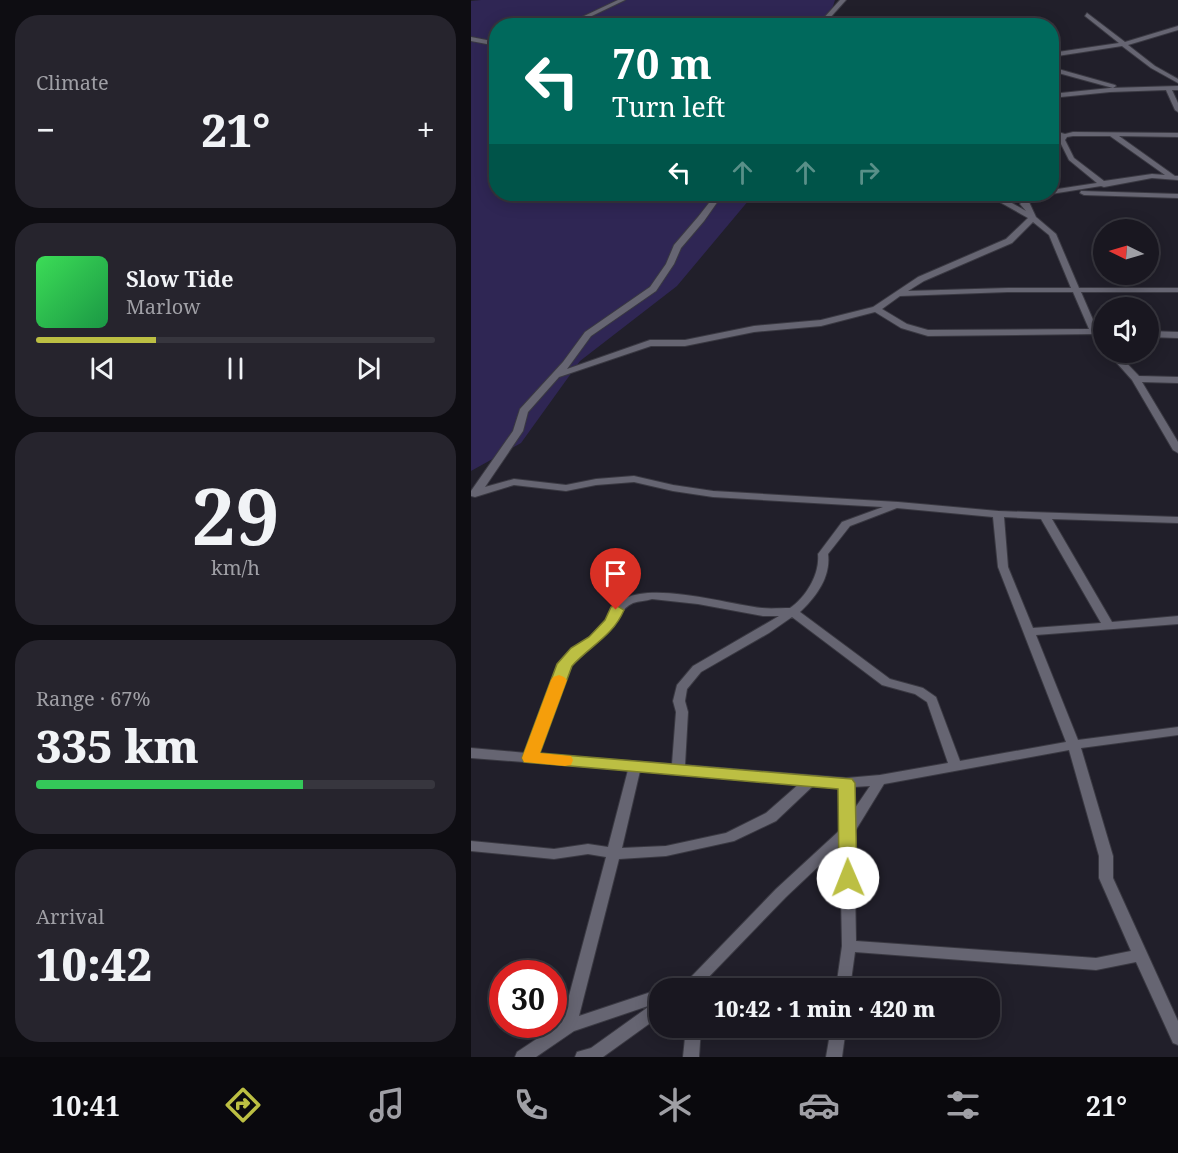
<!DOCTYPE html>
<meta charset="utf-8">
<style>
:root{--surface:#191720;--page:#26242d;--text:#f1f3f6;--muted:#9f9fa5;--line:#37363e;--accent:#bcbf43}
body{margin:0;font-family:"Noto Serif",serif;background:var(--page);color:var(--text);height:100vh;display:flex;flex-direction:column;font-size:22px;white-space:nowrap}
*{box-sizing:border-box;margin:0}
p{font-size:20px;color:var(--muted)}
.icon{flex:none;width:33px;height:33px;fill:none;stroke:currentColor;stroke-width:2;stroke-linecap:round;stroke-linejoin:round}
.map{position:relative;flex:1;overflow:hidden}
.side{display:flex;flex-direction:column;gap:15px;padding:15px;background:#0e0d12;width:471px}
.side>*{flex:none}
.top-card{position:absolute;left:18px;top:18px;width:570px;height:183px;border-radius:24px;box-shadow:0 3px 15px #0003,0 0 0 2px var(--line);background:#00695c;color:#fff;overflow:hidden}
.needle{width:39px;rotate:275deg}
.fabs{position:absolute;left:622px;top:219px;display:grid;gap:12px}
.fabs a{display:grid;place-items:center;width:66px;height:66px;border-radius:50%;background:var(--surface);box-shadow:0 3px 15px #0003,0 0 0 2px var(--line);font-size:30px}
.speed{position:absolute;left:18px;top:960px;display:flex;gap:12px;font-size:30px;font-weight:700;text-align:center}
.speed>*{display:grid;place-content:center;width:78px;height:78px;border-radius:50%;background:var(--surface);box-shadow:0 3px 15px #0003,0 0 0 2px var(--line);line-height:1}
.speed .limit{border:9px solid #d22;background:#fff;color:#111}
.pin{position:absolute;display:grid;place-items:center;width:51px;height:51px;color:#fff;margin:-62px -26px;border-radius:50% 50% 50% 0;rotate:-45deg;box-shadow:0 0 6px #0007}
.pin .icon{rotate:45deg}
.me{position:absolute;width:66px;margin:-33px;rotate:359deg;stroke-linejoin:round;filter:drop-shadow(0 0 4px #0008)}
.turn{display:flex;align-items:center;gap:21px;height:126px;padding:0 24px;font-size:27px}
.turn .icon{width:78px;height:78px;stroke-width:2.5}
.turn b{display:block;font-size:42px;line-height:51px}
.lanes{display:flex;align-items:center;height:57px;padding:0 24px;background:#0003;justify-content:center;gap:30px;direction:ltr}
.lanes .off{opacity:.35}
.big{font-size:45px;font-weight:800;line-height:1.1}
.side .tile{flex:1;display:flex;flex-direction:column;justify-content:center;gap:9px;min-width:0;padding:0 21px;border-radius:24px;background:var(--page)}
.side .dial{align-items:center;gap:0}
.dial b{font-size:78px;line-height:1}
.song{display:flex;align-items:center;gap:18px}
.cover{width:72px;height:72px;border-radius:9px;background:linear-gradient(135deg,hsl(130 70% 55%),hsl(140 70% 35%))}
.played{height:6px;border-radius:3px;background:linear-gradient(90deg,var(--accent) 30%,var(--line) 30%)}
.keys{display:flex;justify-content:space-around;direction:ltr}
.heat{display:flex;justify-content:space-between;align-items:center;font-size:33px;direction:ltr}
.charge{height:9px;border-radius:4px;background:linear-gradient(90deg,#34c759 67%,var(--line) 0)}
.trip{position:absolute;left:178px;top:978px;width:351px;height:60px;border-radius:24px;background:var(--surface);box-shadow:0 3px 15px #0003,0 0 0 2px var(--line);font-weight:800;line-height:60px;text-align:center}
.dock{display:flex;height:96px;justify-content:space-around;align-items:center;background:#0a090d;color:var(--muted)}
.dock .icon{width:42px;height:42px}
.dock .active{color:var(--accent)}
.dock b{font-size:27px;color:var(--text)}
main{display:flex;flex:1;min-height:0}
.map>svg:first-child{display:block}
</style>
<main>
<section class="side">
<div class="tile"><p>Climate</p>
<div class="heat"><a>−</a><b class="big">21°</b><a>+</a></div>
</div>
<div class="tile">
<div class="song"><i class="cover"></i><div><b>Slow Tide</b><p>Marlow</p></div></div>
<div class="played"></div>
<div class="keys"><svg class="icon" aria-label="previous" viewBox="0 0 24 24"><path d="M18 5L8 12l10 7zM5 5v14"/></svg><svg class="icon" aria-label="pause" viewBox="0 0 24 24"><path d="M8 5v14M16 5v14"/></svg><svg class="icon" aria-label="next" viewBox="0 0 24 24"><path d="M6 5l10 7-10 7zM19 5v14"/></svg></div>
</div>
<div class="tile dial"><b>29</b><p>km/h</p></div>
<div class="tile"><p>Range · 67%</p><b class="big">335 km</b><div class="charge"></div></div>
<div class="tile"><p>Arrival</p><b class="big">10:42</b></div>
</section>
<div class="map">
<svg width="707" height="1057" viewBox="0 0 707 1057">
<rect width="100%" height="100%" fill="#211f2a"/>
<polygon fill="#2f2654" points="10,0 364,0 356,25 26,26 26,194 262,194 278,200 206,286 109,361 50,443 0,471 0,1"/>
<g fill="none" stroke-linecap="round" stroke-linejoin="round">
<defs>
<g id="minor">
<polygon points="147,0 154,0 100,26 92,26"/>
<polygon points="369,0 375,0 357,20 392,26 355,23 354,26 350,26 351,20"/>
<polygon points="616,13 654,42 707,26 707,30 657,45 684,66 707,79 707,83 680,68 651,46 580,57 580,53 648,43 614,16"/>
<polygon points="0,37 26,42 26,46 0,41"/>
<polygon points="580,67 644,85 645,86 642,88 580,71"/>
<polygon points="707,86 707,90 701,90 707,103 707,112 704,110 695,90 639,92 580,98 580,94 639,88"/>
<path d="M 580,130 L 594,134 L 602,132 L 707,133 L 707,137 L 648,136 L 704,176 L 707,176 L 707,180 L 681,178 L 633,187 L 630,186 L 580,194 L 577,194 L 580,194 L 580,190 L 626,183 L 598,160 L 588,140 L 590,137 L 580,134 ZM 602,136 L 639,136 L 694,175 L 681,174 L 633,181 L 603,158 L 594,140 L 596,137 Z"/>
<polygon points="610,191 707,194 707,198 613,195 609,193"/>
<path d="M 245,194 L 252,194 L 233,221 L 210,248 L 203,264 L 185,291 L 120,336 L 96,369 L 179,340 L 214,340 L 283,326 L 350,320 L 402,307 L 447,277 L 535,239 L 557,218 L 518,196 L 518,194 L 525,194 L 555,211 L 549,204 L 551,202 L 547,194 L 553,194 L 555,196 L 564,194 L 573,194 L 573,196 L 560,200 L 558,202 L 565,217 L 585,234 L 608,288 L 707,288 L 707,292 L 610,292 L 626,329 L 633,328 L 633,334 L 629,334 L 633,338 L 633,347 L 630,346 L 621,334 L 457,336 L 430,328 L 404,312 L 350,326 L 283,332 L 214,346 L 180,346 L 88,377 L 57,412 L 52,431 L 14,487 L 43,479 L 95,485 L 125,479 L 163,476 L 202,485 L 242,491 L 427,502 L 527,511 L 707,517 L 707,523 L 581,519 L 641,622 L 707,616 L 707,624 L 565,635 L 607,740 L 707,727 L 707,735 L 610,748 L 642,856 L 642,878 L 707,1021 L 707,1045 L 702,1043 L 665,962 L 625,970 L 384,952 L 379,988 L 365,988 L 371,946 L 369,846 L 315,897 L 230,985 L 226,988 L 207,988 L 209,984 L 220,977 L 305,889 L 369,830 L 369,787 L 343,785 L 305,821 L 263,841 L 195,856 L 148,859 L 108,1016 L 189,989 L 189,1016 L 132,1057 L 104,1057 L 106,1052 L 120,1048 L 180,1005 L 103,1031 L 65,1057 L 44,1057 L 46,1052 L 91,1022 L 135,857 L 117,854 L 83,859 L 0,851 L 0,841 L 83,849 L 117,844 L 137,847 L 157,770 L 0,758 L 0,748 L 55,753 L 90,661 C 103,647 122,638 134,621 C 142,611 141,605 155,598 C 186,583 257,604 291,608 C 300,609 310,608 319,608 C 335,597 349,574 347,554 L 371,522 L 412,507 L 242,497 L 202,491 L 163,482 L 125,485 L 95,491 L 43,485 L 4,497 L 0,496 L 0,491 L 42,431 L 49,409 L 92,362 L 114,332 L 179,287 L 195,264 L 203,245 L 227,217 ZM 562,222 L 578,235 L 600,288 L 537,288 L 437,291 L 453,281 L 541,243 ZM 537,292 L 602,292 L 618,329 L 457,330 L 436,324 L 411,309 L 429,296 ZM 426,508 L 522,517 L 527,567 L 595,742 L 489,761 L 465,697 L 452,688 L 419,679 L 329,612 C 345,597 360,577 357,554 L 379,526 ZM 533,517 L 570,519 L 630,623 L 562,628 L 537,567 ZM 181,599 L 227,604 L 292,616 L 308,616 L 222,666 L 206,685 L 202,701 L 205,712 L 201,764 L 67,754 L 99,665 C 112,651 128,642 141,627 C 149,619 150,608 162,603 C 168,601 175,601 181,599 ZM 321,617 L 411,685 L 444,694 L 456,702 L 477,763 L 409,775 L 375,778 L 214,765 L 217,712 L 214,701 L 216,689 L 230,672 L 298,633 ZM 598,750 L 628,856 L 628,878 L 660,951 L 625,958 L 385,941 L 383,833 L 413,784 ZM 169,771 L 328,784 L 295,813 L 255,833 L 195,846 L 151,848 ZM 399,786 L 382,811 L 382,787 Z"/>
<polygon points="678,331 707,332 707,338 678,337"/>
<polygon points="636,352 645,352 668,376 707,377 707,383 671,382 707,442 707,453 702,450 661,380"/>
<polygon points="215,1028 230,1028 228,1057 212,1057"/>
<polygon points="360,1028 375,1028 371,1057 355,1057"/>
</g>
</defs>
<use href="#minor" stroke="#3a3942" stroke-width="2"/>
<use href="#minor" fill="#666572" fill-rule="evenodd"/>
</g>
<path fill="#bcbf43" stroke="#7a7c2c" stroke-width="1.5" d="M 145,605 L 153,610 C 142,636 119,646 101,666 L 69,753 L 381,779 L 384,783 L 386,878 L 383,883 L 377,885 L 370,883 L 368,878 L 367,789 L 53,762 L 51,758 L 86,664 L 100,648 L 118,637 L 134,620 L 140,607 Z"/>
<polygon fill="#f59e0b" points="88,675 93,677 96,680 69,753 100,756 102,760 100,765 94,766 53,762 51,758 80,680 82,677"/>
</svg>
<div class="fabs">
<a><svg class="needle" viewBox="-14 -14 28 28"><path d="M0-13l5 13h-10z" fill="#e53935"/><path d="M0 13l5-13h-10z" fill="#9f9fa5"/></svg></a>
<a><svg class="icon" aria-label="sound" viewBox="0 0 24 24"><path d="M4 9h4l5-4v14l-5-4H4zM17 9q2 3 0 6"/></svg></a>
</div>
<div class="speed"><div class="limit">30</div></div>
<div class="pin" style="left:145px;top:610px;background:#d93025"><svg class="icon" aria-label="arrive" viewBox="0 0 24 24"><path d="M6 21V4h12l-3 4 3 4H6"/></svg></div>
<svg class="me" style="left:377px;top:878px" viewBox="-20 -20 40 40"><circle r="19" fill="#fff"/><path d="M0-13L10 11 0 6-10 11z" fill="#bcbf43"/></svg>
<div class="trip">10:42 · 1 min · 420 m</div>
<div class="top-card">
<div class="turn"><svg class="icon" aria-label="left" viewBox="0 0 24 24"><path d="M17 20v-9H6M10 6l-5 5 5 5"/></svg><div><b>70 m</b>Turn left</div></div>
<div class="lanes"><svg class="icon" aria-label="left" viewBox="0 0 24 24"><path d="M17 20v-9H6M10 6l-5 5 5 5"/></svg><svg class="icon off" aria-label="ahead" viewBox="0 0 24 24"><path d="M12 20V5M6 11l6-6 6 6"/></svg><svg class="icon off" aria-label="ahead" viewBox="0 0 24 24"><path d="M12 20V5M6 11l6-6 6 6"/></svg><svg class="icon off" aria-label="right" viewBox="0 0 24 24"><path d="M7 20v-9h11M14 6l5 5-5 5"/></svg></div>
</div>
</div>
</main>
<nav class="dock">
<b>10:41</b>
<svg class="icon active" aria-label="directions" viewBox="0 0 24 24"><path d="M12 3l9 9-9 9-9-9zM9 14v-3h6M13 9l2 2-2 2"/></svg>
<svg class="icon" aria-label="music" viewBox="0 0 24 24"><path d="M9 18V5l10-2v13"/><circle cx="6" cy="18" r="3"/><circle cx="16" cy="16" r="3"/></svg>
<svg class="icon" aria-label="phone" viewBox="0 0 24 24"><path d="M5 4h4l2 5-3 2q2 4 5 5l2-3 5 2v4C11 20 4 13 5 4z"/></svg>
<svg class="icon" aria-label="climate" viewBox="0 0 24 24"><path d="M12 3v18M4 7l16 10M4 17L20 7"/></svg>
<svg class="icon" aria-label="car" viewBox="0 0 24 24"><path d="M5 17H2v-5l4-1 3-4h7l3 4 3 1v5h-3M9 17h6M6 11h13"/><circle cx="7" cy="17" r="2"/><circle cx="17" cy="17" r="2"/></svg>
<svg class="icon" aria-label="filters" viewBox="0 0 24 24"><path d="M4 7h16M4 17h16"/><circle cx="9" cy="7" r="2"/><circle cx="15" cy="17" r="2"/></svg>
<b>21°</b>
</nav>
